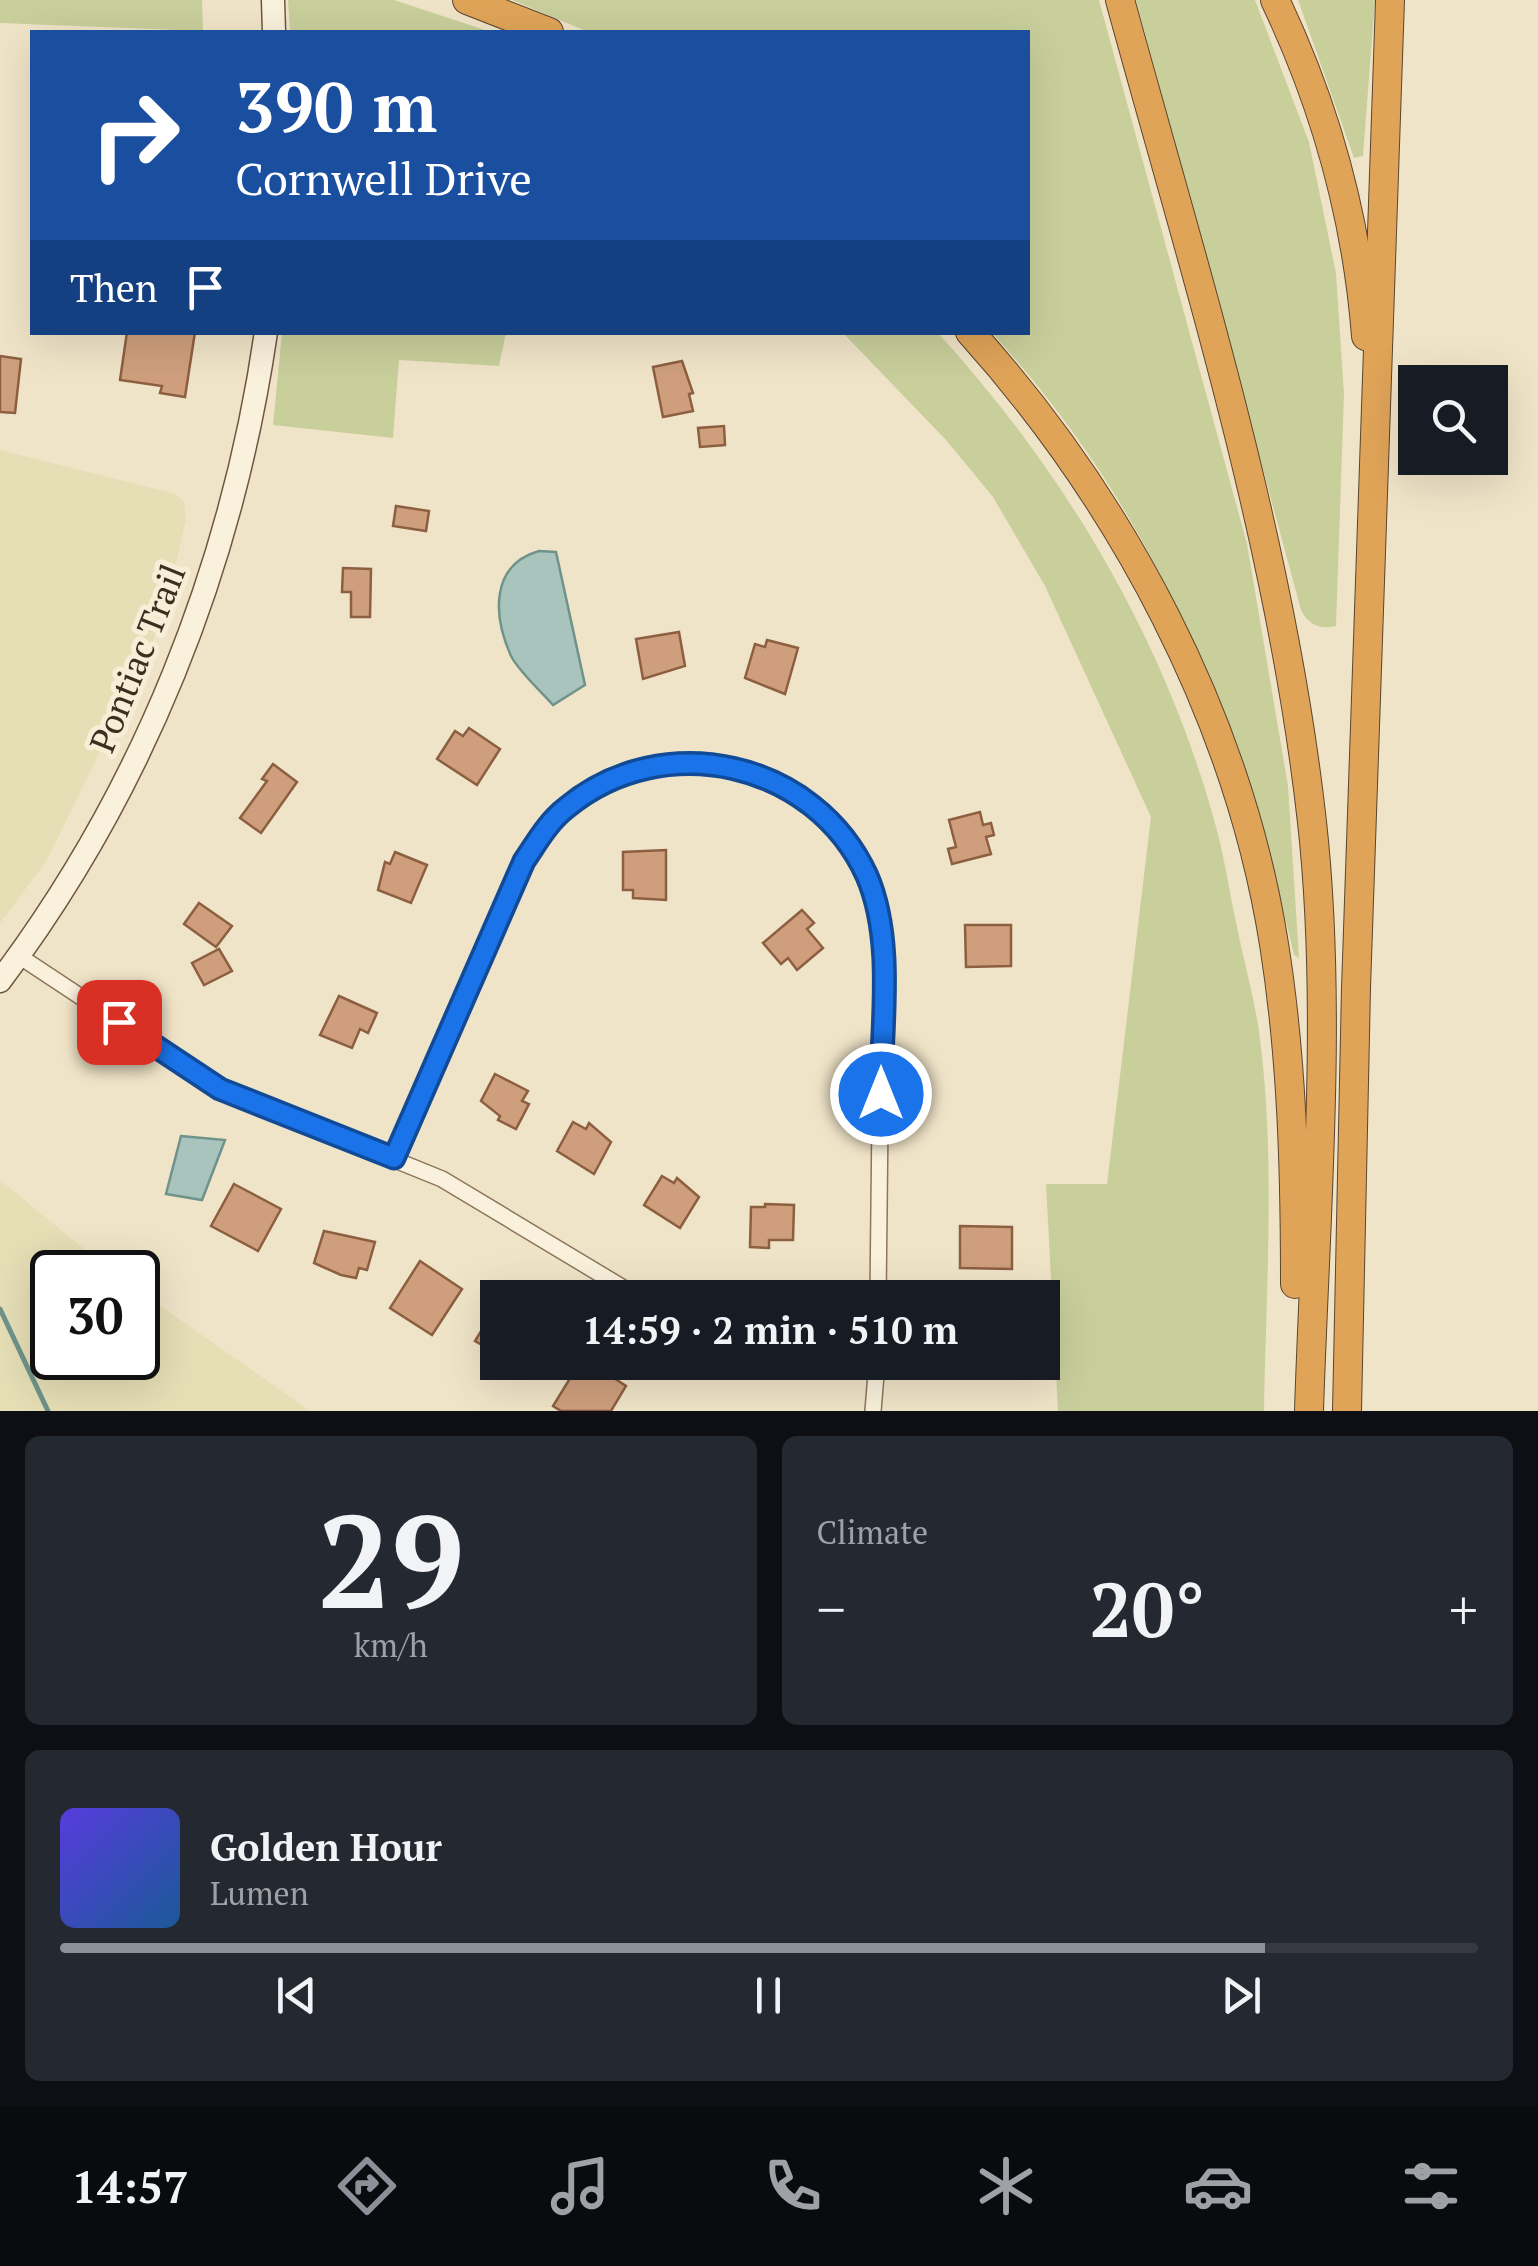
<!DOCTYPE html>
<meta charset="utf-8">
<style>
:root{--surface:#171b24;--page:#242831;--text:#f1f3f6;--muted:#9ea1a6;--line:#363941;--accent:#8c9099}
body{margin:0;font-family:"PT Serif",serif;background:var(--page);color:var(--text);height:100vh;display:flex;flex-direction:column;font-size:38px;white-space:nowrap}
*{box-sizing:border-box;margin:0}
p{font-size:32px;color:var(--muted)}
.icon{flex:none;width:55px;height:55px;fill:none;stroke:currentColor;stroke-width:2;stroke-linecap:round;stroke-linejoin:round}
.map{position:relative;height:1411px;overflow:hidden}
.panel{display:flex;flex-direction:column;gap:25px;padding:25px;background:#0d0f14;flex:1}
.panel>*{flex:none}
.top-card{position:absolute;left:30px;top:30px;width:1000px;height:305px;border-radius:0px;box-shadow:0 10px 40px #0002;background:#1a4fa0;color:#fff;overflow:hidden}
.buttons{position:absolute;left:1398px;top:365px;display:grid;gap:20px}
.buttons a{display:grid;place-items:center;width:110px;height:110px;border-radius:0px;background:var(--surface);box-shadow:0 10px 40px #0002;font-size:50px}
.speed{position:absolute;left:30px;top:1250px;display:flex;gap:20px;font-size:50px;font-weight:700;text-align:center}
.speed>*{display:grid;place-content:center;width:130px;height:130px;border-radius:50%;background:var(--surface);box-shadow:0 10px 40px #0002;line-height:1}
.speed .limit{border:5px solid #111;border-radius:15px;background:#fff;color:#111}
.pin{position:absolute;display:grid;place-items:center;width:85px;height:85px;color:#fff;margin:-42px;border-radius:20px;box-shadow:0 5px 15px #0006}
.me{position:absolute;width:110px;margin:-55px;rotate:0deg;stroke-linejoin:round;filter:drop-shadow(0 0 8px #0008)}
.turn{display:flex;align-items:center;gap:35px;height:210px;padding:0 40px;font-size:45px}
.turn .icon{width:130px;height:130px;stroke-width:2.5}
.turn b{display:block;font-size:70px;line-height:85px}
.then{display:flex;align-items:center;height:95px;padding:0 40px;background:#0003;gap:20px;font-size:38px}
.big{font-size:75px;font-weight:700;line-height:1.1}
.panel .tile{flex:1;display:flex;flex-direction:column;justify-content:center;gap:15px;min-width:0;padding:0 35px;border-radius:15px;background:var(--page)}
.panel .dial{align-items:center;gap:0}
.dial b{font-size:130px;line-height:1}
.song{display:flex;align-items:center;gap:30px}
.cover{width:120px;height:120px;border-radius:15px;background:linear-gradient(135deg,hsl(250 70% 55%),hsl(210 70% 35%))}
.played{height:10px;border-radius:5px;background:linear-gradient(90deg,var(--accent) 85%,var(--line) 85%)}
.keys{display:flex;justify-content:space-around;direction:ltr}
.heat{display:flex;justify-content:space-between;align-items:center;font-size:55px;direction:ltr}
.panel .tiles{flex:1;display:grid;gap:25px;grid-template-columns:1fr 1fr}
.tile:last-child{grid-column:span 2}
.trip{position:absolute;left:480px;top:1280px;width:580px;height:100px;border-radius:0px;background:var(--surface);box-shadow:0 10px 40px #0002;font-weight:700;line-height:100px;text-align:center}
.tabs{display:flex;height:160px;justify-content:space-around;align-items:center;background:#090b0e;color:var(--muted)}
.tabs .icon{width:70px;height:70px}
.tabs .on{color:var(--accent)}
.tabs b{font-size:45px;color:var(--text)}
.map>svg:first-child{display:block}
</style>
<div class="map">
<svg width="1538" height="1411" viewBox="0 0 1538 1411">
<rect width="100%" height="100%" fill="#f0e4c8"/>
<g fill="#e6deb5">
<polygon points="0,450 175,494 184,501 186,520 174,572 146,607 156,632 152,645 47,860 0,923"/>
<polygon points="0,1180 112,1272 52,1272 52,1358 138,1358 138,1290 310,1411 0,1411"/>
</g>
<g fill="#c9cf9b">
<polygon points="0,0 202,0 203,31 0,23"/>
<polygon points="288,0 394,0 491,32 290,32"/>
<path d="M 512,0 L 1099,0 L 1247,544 L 1288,786 L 1299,958 L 1294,955 C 1241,723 1155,510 992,333 L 1028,332 L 1028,32 L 588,32 Z"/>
<path d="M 1136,0 L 1255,0 L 1309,142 L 1336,273 L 1344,394 L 1336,626 C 1321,630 1308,625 1301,610 Z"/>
<polygon points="1298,0 1375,0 1363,156 1354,158"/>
<polygon points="282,333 282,332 506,333 499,366 399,360 393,438 273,425"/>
<path d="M 843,333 L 938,333 C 1064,471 1162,635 1213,816 C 1224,852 1229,891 1237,927 C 1244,962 1254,997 1259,1031 C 1276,1156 1266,1286 1264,1411 L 1058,1411 L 1046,1184 L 1107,1184 L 1151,817 L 1045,586 L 993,497 L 946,440 Z"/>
</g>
<g fill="#a9c4bc" stroke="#6f938a" stroke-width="2.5">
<path d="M 539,551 L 556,552 L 585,685 L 553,705 C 540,690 520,673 511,656 C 493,616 490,565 539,551 Z"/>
<polygon points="181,1136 225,1140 202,1200 166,1194"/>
</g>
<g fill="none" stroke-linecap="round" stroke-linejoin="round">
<polyline stroke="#6f938a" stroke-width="5" points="0,1309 48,1411"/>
</g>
<g fill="#cf9f7d" stroke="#8d5f41" stroke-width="2.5">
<polygon points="127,332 195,332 185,397 160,393 162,386 120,380"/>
<polygon points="0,356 21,359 15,413 0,412"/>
<polygon points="682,361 693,393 689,394 693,411 663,417 653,367"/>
<polygon points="724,426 725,445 700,447 698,428"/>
<polygon points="396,506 429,511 426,531 393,526"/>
<polygon points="343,568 371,569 370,617 351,617 351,592 342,592"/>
<polygon points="679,632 685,666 643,679 636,639"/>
<polygon points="767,640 798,648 785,694 745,678 755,644 765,647"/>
<polygon points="469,728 500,749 477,785 437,759 455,731 463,736"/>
<polygon points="273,764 297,782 261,833 240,818 267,781 262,779"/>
<polygon points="980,812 983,825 991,823 994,835 986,837 991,854 952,864 948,849 956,847 949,820"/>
<polygon points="666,850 666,900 633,898 633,890 623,890 623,852"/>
<polygon points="395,852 427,865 411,903 378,890 385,862 390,864"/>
<polygon points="199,903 232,926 216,947 184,924"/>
<polygon points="802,910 814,923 807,929 823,948 797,970 788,958 781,964 763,943"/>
<polygon points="965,925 1011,925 1011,966 966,967"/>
<polygon points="219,949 232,971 204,985 192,963"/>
<polygon points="339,996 377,1013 368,1033 360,1029 352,1048 320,1035"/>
<polygon points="495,1074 528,1091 522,1101 529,1104 516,1129 498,1120 500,1116 481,1101"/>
<polygon points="573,1122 586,1129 589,1123 611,1142 594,1174 557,1151"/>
<polygon points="662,1176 674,1183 677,1178 699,1197 680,1228 644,1205"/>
<polygon points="234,1184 281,1209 258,1251 211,1226"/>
<polygon points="765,1204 794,1205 793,1240 769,1240 769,1248 750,1247 751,1207 765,1207"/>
<polygon points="960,1226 1012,1227 1012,1269 960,1268"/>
<polygon points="324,1231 375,1242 367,1270 359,1268 356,1278 341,1275 314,1263"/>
<polygon points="420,1261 462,1289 432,1335 390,1308"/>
<polygon points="498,1303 498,1354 475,1341"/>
<polygon points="580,1362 589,1362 626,1386 611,1411 561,1411 553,1406"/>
</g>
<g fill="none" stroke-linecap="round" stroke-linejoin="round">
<defs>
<g id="street">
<polyline points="19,956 220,1089 442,1179 640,1298"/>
<path d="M 394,1157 L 524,861 C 535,844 546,826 561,812 C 636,741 771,748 837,828 C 864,862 875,900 882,941 L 878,1298"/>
<polyline points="873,1411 877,1362"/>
</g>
<g id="secondary">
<polyline points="273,0 274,32"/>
<path d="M 0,981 C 143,791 232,567 266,332"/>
</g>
<g id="highway">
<polyline points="467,0 549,32"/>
<path d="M 1120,0 C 1194,270 1281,543 1312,822 C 1333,1010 1315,1221 1309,1411"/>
<path d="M 1275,0 C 1325,105 1357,220 1366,336"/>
<path d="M 970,332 C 1122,501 1238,718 1274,944 C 1292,1057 1295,1170 1295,1284"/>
<polyline points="1347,1411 1356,988 1390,0"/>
</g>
</defs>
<use href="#street" stroke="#8d765c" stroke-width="18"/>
<use href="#secondary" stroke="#6f573f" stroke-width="25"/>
<use href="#highway" stroke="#5b4430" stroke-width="30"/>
<use href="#street" stroke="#faf1dc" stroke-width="15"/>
<use href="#secondary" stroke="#faf1dc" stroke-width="22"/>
<use href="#highway" stroke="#e0a458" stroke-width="28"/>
</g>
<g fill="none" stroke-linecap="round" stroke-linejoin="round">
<defs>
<path id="route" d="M 119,1022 L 220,1089 L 394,1158 L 524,861 C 537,842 548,822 566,808 C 663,727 815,761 867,876 C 895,941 881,1026 881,1094"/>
</defs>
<use href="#route" stroke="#114b97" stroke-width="25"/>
<use href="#route" stroke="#1a73e8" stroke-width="18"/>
</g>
<g text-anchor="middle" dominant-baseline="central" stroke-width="10" stroke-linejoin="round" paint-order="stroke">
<g font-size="35" fill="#3d2e20" stroke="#f7eed8">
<text transform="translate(137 658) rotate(-68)">Pontiac Trail</text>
</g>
</g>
</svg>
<div class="buttons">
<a><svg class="icon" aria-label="search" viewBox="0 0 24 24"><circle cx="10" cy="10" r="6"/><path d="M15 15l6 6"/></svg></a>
</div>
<div class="speed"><div class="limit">30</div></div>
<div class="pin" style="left:119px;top:1022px;background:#d93025"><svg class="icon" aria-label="arrive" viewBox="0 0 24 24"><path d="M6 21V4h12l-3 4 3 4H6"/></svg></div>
<svg class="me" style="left:881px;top:1094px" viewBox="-20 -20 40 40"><circle r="17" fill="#1a73e8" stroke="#fff" stroke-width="3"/><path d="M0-11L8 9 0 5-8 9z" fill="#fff"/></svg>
<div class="trip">14:59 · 2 min · 510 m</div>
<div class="top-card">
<div class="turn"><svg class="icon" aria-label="right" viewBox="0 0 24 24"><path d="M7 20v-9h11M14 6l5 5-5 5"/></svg><div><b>390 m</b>Cornwell Drive</div></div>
<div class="then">Then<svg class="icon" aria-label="arrive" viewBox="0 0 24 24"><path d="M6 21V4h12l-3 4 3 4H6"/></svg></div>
</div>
</div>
<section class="panel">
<div class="tiles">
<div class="tile dial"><b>29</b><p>km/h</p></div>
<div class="tile"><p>Climate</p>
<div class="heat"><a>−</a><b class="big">20°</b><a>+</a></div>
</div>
<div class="tile">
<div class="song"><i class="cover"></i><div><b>Golden Hour</b><p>Lumen</p></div></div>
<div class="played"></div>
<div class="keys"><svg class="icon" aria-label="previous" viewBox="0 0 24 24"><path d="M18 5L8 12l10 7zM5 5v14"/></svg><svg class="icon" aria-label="pause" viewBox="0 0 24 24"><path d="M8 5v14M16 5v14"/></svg><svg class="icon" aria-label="next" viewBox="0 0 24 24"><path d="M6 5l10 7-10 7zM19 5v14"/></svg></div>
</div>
</div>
</section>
<nav class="tabs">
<b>14:57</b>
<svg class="icon on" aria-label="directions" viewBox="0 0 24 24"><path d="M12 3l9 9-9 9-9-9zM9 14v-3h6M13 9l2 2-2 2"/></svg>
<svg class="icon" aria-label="music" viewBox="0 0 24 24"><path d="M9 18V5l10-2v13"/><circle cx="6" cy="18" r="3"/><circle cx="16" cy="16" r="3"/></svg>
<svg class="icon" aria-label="phone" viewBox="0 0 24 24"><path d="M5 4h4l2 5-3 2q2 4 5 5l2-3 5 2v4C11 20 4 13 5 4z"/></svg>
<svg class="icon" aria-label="climate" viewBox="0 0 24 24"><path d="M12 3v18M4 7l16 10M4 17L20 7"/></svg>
<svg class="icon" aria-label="car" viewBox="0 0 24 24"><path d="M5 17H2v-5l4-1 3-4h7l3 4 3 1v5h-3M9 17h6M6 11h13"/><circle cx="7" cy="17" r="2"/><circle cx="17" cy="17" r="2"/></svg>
<svg class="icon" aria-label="filters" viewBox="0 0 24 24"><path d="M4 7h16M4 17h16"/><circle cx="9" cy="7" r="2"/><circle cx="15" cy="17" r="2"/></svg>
</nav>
